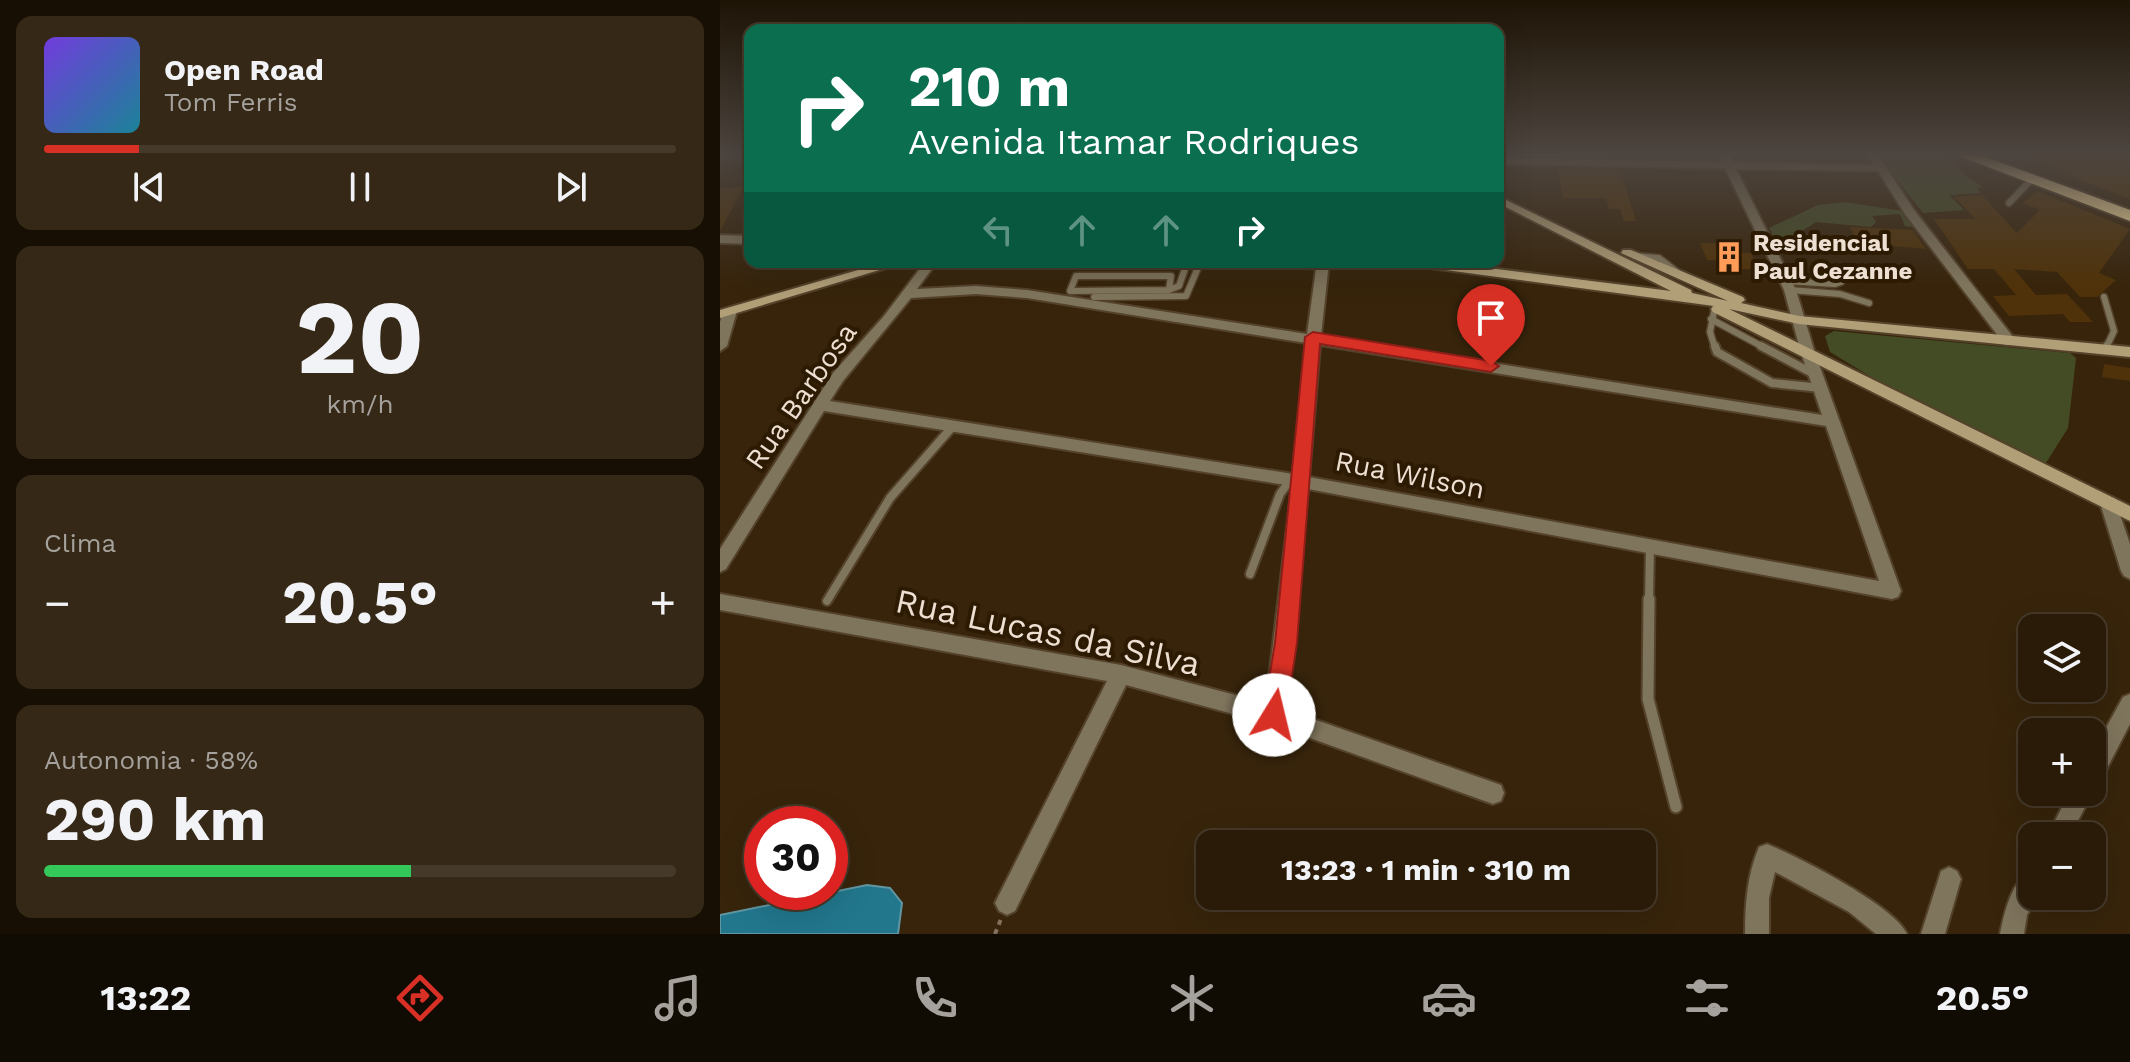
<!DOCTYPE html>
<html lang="pt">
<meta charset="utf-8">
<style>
:root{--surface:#291b08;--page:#352816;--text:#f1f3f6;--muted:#a5a19c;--line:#453929;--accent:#d93025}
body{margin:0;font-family:"Work Sans",sans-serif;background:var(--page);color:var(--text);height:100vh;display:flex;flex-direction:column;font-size:30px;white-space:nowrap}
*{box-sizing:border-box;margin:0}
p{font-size:26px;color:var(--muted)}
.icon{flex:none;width:44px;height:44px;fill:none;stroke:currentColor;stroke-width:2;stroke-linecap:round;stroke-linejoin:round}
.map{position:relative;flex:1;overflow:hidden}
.drawer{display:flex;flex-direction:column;gap:16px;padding:16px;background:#170f04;width:720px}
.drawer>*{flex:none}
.banner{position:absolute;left:24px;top:24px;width:760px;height:244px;border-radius:16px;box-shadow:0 8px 32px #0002,0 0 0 2px var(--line);background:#0b6e4f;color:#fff;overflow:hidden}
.tools{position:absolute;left:1298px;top:614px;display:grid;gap:16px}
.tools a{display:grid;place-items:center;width:88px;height:88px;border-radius:16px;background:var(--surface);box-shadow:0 8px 32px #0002,0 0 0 2px var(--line);font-size:40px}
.speed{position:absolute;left:24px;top:806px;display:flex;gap:16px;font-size:40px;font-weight:700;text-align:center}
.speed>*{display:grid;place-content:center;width:104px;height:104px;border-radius:50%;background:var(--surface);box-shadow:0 8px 32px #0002,0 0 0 2px var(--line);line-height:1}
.speed .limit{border:12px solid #d22;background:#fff;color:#111}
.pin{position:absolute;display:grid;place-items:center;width:68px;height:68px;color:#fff;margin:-82px -34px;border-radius:50% 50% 50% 0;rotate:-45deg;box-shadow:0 0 8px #0007}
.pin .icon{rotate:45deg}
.me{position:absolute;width:88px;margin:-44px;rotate:9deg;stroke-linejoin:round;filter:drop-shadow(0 0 6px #0008)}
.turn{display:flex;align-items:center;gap:28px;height:168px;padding:0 32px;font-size:36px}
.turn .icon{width:104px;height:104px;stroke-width:2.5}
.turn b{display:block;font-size:56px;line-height:68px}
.lanes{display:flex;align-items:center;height:76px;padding:0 32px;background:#0003;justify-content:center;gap:40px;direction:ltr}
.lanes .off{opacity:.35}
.big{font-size:60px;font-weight:700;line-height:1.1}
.drawer .tile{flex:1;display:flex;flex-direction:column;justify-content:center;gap:12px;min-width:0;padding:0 28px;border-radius:16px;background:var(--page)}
.drawer .dial{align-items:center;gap:0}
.dial b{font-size:104px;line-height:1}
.song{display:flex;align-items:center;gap:24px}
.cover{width:96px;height:96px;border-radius:12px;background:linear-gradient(135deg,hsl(260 70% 55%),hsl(190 70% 35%))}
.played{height:8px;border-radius:4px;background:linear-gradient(90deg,var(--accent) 15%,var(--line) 15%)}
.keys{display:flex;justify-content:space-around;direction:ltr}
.heat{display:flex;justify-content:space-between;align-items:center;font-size:44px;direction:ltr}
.charge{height:12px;border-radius:6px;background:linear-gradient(90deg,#34c759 58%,var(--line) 0)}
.trip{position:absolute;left:476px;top:830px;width:460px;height:80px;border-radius:16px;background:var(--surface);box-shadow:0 8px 32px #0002,0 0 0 2px var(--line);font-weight:700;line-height:80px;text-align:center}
.tabs{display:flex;height:128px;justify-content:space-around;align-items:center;background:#100b03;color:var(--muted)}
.tabs .icon{width:56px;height:56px}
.tabs .current{color:var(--accent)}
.tabs b{font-size:36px;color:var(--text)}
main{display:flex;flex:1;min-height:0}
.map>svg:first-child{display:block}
</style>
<main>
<section class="drawer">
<div class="tile">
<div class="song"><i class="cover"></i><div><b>Open Road</b><p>Tom Ferris</p></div></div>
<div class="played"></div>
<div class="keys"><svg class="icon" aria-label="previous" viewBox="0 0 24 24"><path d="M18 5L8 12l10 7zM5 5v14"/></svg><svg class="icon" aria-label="pause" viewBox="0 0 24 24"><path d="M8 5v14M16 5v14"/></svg><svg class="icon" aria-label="next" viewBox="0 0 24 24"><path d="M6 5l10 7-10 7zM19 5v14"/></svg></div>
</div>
<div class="tile dial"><b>20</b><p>km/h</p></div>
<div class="tile"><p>Clima</p>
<div class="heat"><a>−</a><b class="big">20.5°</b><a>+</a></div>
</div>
<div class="tile"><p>Autonomia · 58%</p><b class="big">290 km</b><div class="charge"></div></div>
</section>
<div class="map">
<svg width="1410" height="934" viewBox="0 0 1410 934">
<rect width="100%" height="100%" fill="#37240b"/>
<g fill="#444c25">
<polygon points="1163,155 1220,155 1231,159 1245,176 1263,187 1257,188 1260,193 1229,195 1244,210 1203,213 1173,175"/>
<polygon points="1124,202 1183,211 1195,227 1185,226 1180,214 1152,216 1156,222 1151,227 1096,222 1071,238 1054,237 1049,228 1098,205"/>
<polygon points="1114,331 1350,353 1356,358 1348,428 1324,466 1181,395 1110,352 1105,336"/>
</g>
<polygon fill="#22778d" stroke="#5f96a2" stroke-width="2" points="147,885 170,888 182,903 178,934 0,934 0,915"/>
<g fill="#4f3209">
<polygon points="1306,155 1410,155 1410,199 1362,181"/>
<polygon points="837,168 900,169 916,221 904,221 900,209 889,209 886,198 843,198"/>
<polygon points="24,186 0,231 0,189"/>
<polygon points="1317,191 1410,229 1379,273 1396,280 1377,297 1360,297 1337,272 1294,269 1316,295 1347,294 1373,322 1350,322 1343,314 1289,316 1273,296 1296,295 1274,269 1248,269 1214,219 1256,219 1234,197 1262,195 1297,233 1320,210 1303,203"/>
<polygon points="1130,227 1193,230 1206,249 1138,243"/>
<polygon points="980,243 1012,243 1017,253 1031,253 1038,269 1021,269 1017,260 987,260"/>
<polygon points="1384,364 1410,368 1410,381 1382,377"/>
</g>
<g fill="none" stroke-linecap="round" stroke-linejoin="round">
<defs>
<g id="lane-far2">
<polyline points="1289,203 1311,180"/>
<polyline points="915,256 939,258 957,272"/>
<polyline points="427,262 602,266"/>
<polygon points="356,276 451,276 449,290 350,291"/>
<polyline points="1066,281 1115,284 1121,282 1122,276"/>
<polyline points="449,290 459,286 467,263"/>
<polyline points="1070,290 1120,294 1149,303"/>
<polyline points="374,297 466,296 480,263"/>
<polyline points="1384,297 1394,331 1386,348"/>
<polyline points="995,307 990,332 995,348"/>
<polyline points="991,319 1045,348"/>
</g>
<g id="lane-far1">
<polyline points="995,346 997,352 1052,383 1101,388"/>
<polyline points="1041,346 1096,375"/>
<polyline points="1385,350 1387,346"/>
<polyline points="530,574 560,494 571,479"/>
<polyline points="107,601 170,498 233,426"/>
<polyline points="929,601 930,546"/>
</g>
<polyline id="lane" points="929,599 928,699 956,807"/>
<g id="street">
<path d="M 999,155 L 1009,155 L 1013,162 L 1154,165 L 1148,155 L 1158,155 L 1194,210 L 1297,342 L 1295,345 L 1285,345 L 1185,214 L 1158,171 L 1016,169 L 1076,290 L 1095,353 L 1181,591 L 1178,597 L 1172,599 L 588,489 L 565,709 L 781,785 L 784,793 L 781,801 L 773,804 L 554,725 L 406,685 L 295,911 L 287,915 L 279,911 L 275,903 L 279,895 L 387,681 L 0,610 L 0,594 L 401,665 L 546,703 L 572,486 L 104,411 L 6,569 L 0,572 L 0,549 L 113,373 L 164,316 L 205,262 L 217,262 L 197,289 L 256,286 L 307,290 L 587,334 L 597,262 L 609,262 L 601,336 L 1102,415 L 1081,353 L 1064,290 L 1005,168 L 778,164 L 778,158 L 1002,162 ZM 256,294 L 307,298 L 586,343 L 573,474 L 110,401 L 123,381 L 191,298 ZM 600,345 L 1106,426 L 1159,581 L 589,477 Z"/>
<polygon points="0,235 30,236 30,244 0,243"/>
<polygon points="10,307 17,311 7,346 0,351 0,322 3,311"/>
<polygon points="1388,496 1394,498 1396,503 1410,544 1410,579 1404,576 1401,571 1380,503 1382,498"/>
<polygon points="1410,694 1410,724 1380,782 1372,785 1372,753 1403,697"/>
<polygon points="1372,790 1373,792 1350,836 1327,836 1350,792 1372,792"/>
<path d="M 1047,844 C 1077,856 1175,906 1187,934 L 1156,934 L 1129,912 L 1055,872 L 1049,898 L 1049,934 L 1025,934 C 1025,904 1027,875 1039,847 Z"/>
<polygon points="1229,867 1237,871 1241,879 1225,934 1201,934 1221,871"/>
<path d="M 1312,871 L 1312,896 L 1318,896 L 1307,915 L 1304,934 L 1280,934 C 1284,914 1291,880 1312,871 Z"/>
</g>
<g id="secondary">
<polygon points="778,196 971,290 972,293 1008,301 901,253 903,250 911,250 1023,297 1025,300 1021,303 1079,316 1410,347 1410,357 1079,324 1009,309 1410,506 1410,521 993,312 991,309 994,306 688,265 686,262 722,262 951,291 778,203"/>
<polygon points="166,262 186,262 0,318 0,310"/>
</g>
<polygon id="highway" points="1237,155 1260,155 1410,210 1410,221"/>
</defs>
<use href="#lane-far2" stroke="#54422b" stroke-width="9"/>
<use href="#lane-far1" stroke="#54422b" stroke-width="12"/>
<use href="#lane" stroke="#54422b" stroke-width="15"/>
<use href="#street" stroke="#54422b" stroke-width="4"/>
<use href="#secondary" stroke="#54422b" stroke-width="4"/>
<use href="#highway" stroke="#54422b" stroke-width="4"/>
<polyline stroke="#82715c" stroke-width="4" stroke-dasharray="5 5" stroke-linecap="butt" points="275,934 281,919"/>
<use href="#lane-far2" stroke="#7f745c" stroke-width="6"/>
<use href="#lane-far1" stroke="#7f745c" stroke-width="8"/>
<use href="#lane" stroke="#7f745c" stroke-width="11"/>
<use href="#street" fill="#7f745c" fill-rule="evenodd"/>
<use href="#secondary" fill="#b19f78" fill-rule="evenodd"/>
<use href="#highway" fill="#fadfa1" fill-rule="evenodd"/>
</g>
<linearGradient id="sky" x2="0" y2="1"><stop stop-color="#1e1406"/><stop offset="0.54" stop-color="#4d453f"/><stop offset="1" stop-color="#4d453f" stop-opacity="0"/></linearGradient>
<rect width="1410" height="286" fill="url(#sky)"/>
<polygon fill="#d93025" stroke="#8d1f18" stroke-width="2" points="593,332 771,361 779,366 771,372 600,344 577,643 566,715 563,723 554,726 546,723 543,715 555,643 585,337"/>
<defs>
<symbol id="building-bare" viewBox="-9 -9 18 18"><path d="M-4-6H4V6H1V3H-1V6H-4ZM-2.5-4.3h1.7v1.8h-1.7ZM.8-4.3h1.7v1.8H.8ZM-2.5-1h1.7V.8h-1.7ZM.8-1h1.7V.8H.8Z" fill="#fe9c58" stroke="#2d1a02" stroke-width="2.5" paint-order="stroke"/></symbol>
</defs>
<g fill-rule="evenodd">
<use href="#building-bare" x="987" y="235" width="44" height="44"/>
</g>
<g text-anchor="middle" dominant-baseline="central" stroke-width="8" stroke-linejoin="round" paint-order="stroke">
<g font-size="24" font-weight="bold" fill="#ede0d2" stroke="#2d1a02" text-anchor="start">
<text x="1033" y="243">Residencial<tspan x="1033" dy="28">Paul Cezanne</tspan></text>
</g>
<g font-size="28" fill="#ede0d2" stroke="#2d1a02">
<text transform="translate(81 396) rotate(-55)">Rua Barbosa</text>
<text transform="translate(690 475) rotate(11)">Rua Wilson</text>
</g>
<g font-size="34" fill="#ede0d2" stroke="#2d1a02">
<text transform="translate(328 632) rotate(12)">Rua Lucas da Silva</text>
</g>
</g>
</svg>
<div class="tools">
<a><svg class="icon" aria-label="layers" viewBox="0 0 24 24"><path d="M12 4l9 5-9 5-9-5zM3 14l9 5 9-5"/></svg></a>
<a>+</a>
<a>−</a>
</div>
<div class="speed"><div class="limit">30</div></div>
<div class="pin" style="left:771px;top:366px;background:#d93025"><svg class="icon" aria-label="arrive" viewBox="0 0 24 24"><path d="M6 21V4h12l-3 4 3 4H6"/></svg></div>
<svg class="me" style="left:554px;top:715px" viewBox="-20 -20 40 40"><circle r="19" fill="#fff"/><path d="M0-13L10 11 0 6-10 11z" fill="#d93025"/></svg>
<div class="trip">13:23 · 1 min · 310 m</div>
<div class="banner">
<div class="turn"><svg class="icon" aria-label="right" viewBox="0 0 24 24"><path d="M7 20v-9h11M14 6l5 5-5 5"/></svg><div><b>210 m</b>Avenida Itamar Rodriques</div></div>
<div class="lanes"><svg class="icon off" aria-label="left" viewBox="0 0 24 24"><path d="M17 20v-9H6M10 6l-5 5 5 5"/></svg><svg class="icon off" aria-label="ahead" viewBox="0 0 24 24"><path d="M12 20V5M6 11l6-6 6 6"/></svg><svg class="icon off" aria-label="ahead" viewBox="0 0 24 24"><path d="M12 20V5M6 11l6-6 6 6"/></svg><svg class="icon" aria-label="right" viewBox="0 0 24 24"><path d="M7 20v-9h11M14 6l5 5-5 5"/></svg></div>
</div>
</div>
</main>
<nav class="tabs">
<b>13:22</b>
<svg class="icon current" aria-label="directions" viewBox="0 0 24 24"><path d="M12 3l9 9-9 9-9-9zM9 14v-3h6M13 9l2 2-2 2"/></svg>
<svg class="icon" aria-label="music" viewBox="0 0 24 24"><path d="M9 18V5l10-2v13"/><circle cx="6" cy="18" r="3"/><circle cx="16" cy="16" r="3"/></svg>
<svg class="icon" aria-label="phone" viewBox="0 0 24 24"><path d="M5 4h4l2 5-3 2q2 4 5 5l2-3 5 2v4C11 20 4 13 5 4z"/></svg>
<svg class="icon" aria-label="climate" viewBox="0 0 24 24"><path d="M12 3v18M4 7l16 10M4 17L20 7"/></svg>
<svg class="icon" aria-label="car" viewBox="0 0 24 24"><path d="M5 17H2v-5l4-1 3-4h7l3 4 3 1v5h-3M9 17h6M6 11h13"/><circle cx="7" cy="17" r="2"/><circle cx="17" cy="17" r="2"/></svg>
<svg class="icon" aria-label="filters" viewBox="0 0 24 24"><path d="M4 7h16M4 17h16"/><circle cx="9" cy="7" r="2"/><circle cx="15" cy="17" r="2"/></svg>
<b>20.5°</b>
</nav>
